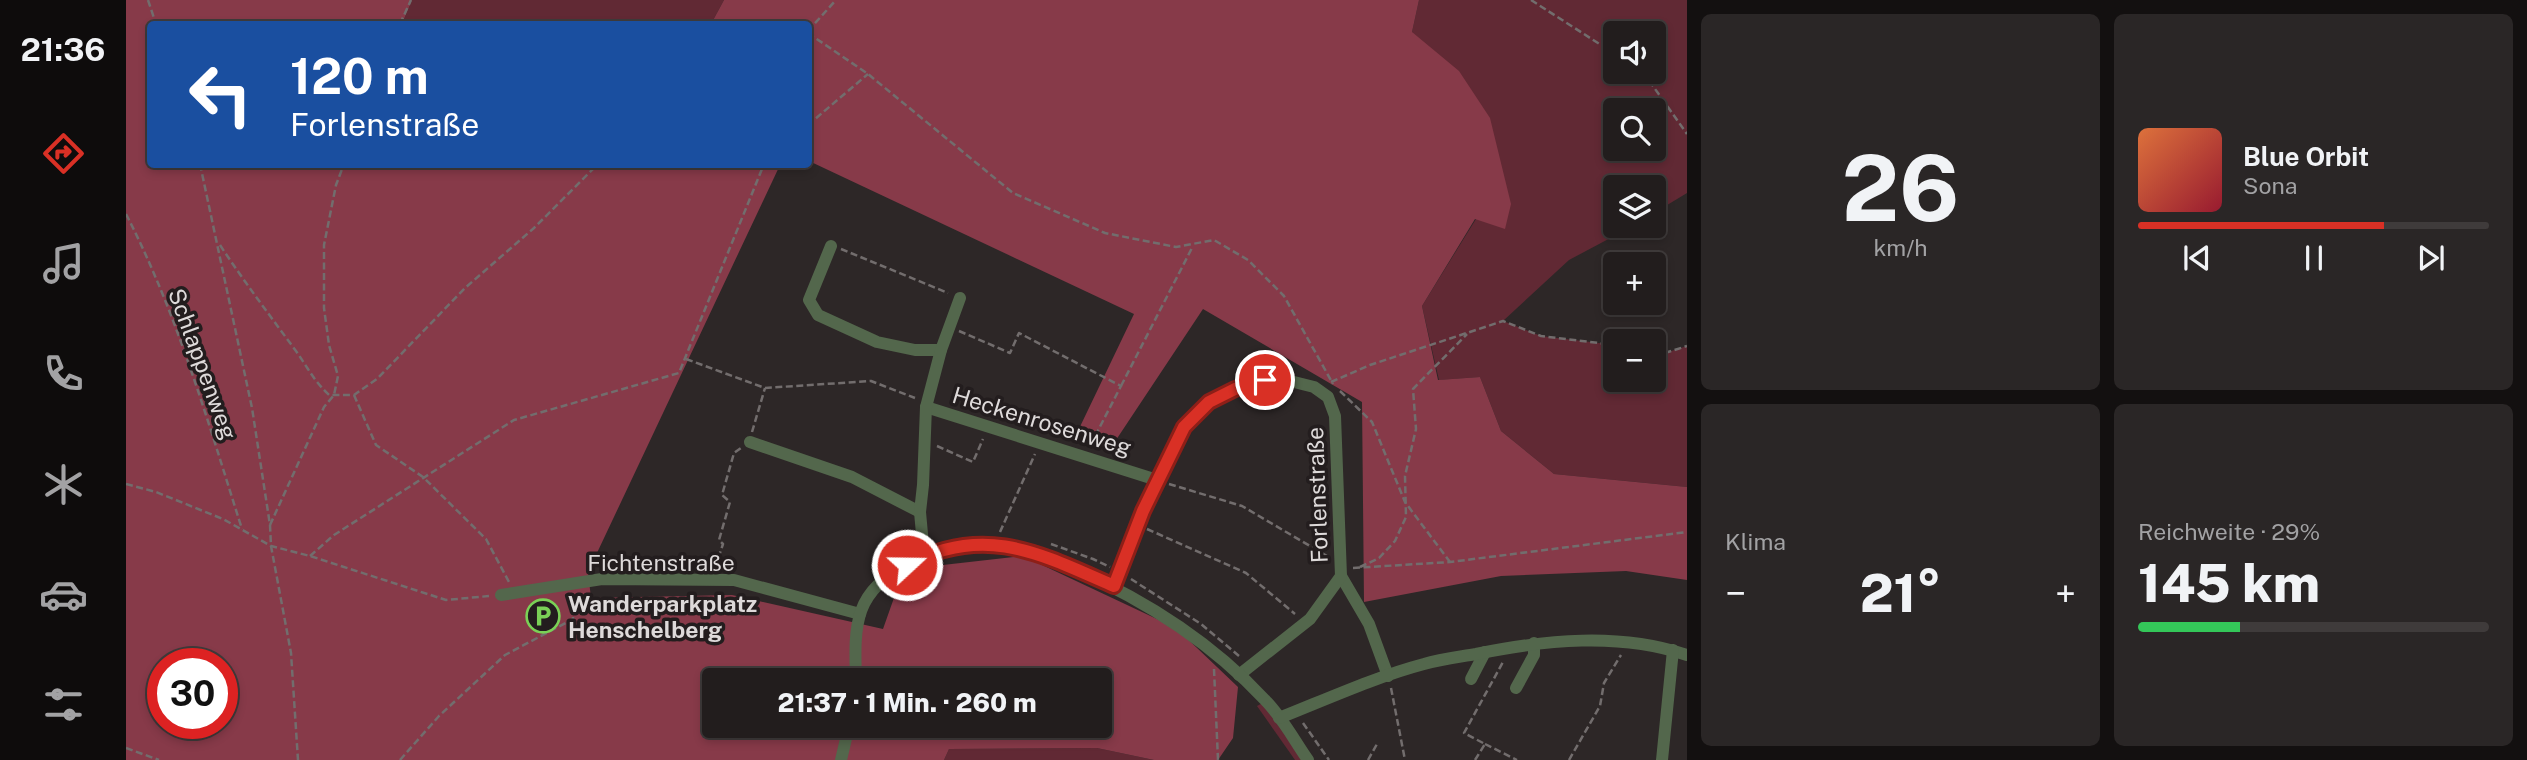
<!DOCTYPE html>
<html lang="de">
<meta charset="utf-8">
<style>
:root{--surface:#221d1d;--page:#2a2626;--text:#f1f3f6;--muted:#a2a2a4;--line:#3f3b3b;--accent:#d93025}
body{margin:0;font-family:"Public Sans",sans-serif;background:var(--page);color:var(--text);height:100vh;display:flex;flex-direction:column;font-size:26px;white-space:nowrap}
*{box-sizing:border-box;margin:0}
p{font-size:23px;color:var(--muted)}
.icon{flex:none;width:38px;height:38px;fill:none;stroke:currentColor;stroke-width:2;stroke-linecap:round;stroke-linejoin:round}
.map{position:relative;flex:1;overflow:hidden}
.side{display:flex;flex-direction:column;gap:14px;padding:14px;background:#131010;width:840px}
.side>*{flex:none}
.hud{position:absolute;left:21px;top:21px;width:665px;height:147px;border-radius:7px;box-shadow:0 4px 10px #0003,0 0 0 2px var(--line);background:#1a4fa0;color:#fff;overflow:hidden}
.controls{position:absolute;left:1477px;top:21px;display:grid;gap:14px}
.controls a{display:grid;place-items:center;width:63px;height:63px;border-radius:7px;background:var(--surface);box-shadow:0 4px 10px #0003,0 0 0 2px var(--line);font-size:35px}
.speed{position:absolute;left:21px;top:648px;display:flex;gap:14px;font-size:35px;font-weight:700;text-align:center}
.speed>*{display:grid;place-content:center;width:91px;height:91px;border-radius:50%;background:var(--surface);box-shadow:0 4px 10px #0003,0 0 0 2px var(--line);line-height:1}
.speed .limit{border:10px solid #d22;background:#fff;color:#111}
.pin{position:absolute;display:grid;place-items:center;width:60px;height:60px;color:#fff;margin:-30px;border:4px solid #fff;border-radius:50%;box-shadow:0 2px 7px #0007}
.me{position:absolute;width:77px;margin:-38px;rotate:69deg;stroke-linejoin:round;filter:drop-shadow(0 0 5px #0008)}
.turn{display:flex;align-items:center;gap:24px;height:147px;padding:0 28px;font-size:32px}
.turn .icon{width:91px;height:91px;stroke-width:2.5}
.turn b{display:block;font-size:49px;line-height:60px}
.big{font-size:52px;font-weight:800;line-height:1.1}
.side .card{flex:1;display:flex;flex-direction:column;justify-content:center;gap:10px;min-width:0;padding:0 24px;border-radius:10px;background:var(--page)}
.side .dial{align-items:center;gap:0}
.dial b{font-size:91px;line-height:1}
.song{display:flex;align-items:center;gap:21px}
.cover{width:84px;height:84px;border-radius:10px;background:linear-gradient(135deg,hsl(20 70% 55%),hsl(350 70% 35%))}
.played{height:7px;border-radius:4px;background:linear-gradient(90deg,var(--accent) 70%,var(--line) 70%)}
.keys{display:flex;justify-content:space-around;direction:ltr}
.heat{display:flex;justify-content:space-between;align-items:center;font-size:38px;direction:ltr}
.charge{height:10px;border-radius:5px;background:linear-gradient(90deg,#34c759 29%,var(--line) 0)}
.side .tiles{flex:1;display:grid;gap:14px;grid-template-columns:repeat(2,1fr)}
.trip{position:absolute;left:576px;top:668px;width:410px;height:70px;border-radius:7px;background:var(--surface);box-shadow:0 4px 10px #0003,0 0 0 2px var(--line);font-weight:800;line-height:70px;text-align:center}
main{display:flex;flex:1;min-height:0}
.dock{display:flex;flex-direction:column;width:126px;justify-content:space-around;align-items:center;background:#0e0c0c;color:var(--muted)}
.dock .icon{width:49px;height:49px}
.dock .selected{color:var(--accent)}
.dock b{font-size:32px;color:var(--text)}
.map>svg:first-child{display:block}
</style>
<main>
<nav class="dock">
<b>21:36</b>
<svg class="icon selected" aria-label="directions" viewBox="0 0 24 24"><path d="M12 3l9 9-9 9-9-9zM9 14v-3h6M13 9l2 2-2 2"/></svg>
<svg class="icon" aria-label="music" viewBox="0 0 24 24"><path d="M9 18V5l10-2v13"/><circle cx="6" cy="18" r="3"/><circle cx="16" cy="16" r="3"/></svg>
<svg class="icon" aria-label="phone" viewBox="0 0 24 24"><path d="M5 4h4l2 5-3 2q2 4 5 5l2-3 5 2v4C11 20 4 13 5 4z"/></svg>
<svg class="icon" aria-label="climate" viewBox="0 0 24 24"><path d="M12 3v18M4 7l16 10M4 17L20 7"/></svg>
<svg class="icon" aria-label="car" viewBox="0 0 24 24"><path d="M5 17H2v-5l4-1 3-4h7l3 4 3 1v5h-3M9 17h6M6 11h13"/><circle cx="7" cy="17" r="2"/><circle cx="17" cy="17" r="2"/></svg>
<svg class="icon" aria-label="filters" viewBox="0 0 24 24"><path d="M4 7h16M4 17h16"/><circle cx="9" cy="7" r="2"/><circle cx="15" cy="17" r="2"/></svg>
</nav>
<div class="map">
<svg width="1561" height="760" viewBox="0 0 1561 760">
<rect width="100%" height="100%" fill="#2d2727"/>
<g fill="#612934" fill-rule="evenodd">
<polygon points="286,0 598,0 585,24 276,24"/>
<path d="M 1293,0 L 1561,0 L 1561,193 L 1528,213 L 1528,187 L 1489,187 L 1489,226 L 1507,226 L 1443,260 L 1377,321 L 1415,336 L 1489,345 L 1489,380 L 1528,380 L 1528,350 L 1542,352 L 1561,346 L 1561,487 L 1428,474 L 1375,431 L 1354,377 L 1313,380 L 1296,306 L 1350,219 L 1286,32 ZM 1489,33 L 1528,33 L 1528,72 L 1489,72 ZM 1489,110 L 1528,110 L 1528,149 L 1489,149 Z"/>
<polygon points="1140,701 1182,760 1169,760 1131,706"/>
<polygon points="971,748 1028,760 818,760 823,749"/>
</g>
<g fill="#873a49" fill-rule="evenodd">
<path d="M 0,0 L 286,0 L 276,24 L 24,24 L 24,164 L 654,165 L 462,572 L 465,598 L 606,595 L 757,629 L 769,595 L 808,566 L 897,556 L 1050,628 L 1112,687 L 1107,738 L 1092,760 L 1028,760 L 971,748 L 823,749 L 818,760 L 0,760 ZM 37,663 L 96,663 L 96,723 L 37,723 ZM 588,681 L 973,681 L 973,726 L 588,726 Z"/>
<polygon points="598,0 1293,0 1286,32 1333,71 1364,118 1385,204 1379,229 1349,219 1296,306 1312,380 1354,377 1375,431 1428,474 1561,487 1561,580 1500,571 1375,576 1238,602 1236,402 1077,309 990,440 950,435 1008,314 683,161 682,24 585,24"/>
</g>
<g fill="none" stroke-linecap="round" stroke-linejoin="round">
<g stroke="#726d6d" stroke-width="2.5" stroke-dasharray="7 3.5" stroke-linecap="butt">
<polyline points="22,0 30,24"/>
<polyline points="1405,0 1489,54"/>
<polyline points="274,24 285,0"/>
<polyline points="648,24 659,24"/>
<polyline points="682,31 710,0"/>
<polyline points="682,33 742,74 887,193 979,233 1050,247 1088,240 1122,260 1158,296 1207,384"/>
<polyline points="1517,72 1561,134"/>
<polyline points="682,125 742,74"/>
<polyline points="74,164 126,408 144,525 145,546 165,653 172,760"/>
<path d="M 0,214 C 51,313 82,422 116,529"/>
<path d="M 94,245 C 117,280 142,313 167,347 C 180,364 186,379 203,395 L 228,395 L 251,379 L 339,288 L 408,228 L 472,164"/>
<polyline points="715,249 822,293"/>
<polyline points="833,331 884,353 893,333 995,386 964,446"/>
<polyline points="1528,350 1542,352 1561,346"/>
<polyline points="560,359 639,388 745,381 789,398"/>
<polyline points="1205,382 1244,365 1377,321 1415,336 1489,345"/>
<polyline points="995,386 1067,246"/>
<polyline points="1214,391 1246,422 1279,502 1324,562"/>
<polyline points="228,395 250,445 297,477 360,539 383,582"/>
<polyline points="626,432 639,388"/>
<polyline points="811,446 847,462 857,439"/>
<polyline points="0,484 30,492 97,519 145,546 184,556 320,600 363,596"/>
<polyline points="1043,484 1116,506 1201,556"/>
<polyline points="144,525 198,407 208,395 212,376 203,345 198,308 198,245 210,185 218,164"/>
<polyline points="1021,529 1120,573 1169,614"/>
<polyline points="874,532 909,454"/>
<polyline points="925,544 967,559 984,567"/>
<polyline points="184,556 208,535 388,420 553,373 638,164"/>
<polyline points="1234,567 1253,558 1269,541 1280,517 1279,476 1290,429 1287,389 1341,334"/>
<polyline points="589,568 597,544 593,540 604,502 596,495 608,453 615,448"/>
<polyline points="1227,568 1324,562 1561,532"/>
<polyline points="1005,579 1075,624 1113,656"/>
<polyline points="1088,669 1092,760"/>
<polyline points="1265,688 1279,760"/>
<polyline points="1177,723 1203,760"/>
<polyline points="1359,744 1391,760"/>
<polyline points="0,748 33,760"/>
<polyline points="274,760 313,716 379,655 447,619 447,594"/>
<polyline points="1242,760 1251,744"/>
<polyline points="1349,760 1359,744 1338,733 1377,662"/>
<polyline points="1443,760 1474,706 1478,683 1495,655"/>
</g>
<g stroke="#53674c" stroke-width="12">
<polyline points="705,246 683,300 692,315 751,342 789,350 815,350"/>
<polyline points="800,407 1031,480"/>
<polyline points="624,442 726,477 794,512"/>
<polyline points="798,556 794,512 797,485 800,407 815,350 834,298"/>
<polyline points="1215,576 1243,624 1262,676"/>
<polyline points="988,586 1011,524 1031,480 1058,427 1083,403 1109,389 1139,380 1156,379 1188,387 1202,397 1209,416 1215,576 1184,619 1113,675"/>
<polyline points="375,595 476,579 608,580 734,614"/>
<polyline points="1345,679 1359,652"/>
<path d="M 730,681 C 728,621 728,592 785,562 C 814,547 851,542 883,546 C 905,548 928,560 948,569 C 1019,600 1085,642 1139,700 C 1156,717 1168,740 1182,760"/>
<polyline points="1390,688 1408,655 1408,643"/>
<path d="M 1153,718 C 1201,699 1249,677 1298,664 C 1315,659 1333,657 1350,654 C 1419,640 1493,632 1561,655"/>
<polyline points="715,760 723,726"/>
<polyline points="1536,760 1547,650"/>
</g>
</g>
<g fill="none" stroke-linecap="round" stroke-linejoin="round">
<defs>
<path id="route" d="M 781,565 C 859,523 915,554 988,586 L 1017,511 L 1058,427 L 1083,402 L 1109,389 L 1139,380"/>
</defs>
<use href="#route" stroke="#8d1f18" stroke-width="18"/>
<use href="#route" stroke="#d93025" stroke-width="12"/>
</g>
<defs>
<symbol id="parking-ring" viewBox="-11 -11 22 22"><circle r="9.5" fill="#231d1e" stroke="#7ad156" stroke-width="1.5"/><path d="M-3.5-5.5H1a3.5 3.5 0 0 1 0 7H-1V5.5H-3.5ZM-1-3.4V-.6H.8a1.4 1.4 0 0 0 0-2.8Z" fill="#7ad156"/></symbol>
</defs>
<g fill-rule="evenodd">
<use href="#parking-ring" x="398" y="597" width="38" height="38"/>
</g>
<g text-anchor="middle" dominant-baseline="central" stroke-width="7" stroke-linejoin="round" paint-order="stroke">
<g font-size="23" fill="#dedada" stroke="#231d1e">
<text transform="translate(77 364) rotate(70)">Schlappenweg</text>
<text transform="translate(916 421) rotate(17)">Heckenrosenweg</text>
<text transform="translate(1191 495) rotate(-92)">Forlenstraße</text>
<text x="535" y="562">Fichtenstraße</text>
</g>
<g font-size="23" font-weight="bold" fill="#dedada" stroke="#231d1e" text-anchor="start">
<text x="442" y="603">Wanderparkplatz<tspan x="442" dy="26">Henschelberg</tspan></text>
</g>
</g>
</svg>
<div class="controls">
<a><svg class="icon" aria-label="sound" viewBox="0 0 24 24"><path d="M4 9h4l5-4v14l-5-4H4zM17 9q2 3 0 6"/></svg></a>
<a><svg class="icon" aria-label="search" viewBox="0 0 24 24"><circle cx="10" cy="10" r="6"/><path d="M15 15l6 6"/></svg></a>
<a><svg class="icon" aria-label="layers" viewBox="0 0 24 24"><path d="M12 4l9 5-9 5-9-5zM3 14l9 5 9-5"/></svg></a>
<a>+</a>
<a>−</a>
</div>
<div class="speed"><div class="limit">30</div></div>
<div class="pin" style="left:1139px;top:380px;background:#d93025"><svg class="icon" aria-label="arrive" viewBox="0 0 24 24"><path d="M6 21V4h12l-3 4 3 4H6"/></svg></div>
<svg class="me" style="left:781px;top:565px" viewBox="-20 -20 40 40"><circle r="17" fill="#d93025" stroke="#fff" stroke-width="3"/><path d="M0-11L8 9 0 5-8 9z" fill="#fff"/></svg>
<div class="trip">21:37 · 1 Min. · 260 m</div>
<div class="hud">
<div class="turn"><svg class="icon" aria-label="left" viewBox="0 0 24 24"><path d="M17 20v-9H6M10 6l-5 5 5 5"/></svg><div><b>120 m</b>Forlenstraße</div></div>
</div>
</div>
<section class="side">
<div class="tiles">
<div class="card dial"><b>26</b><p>km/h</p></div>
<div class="card">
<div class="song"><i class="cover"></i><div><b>Blue Orbit</b><p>Sona</p></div></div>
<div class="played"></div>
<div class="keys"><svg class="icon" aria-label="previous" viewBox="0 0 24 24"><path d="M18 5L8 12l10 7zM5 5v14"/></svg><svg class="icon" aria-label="pause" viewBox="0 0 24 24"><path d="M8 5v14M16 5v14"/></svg><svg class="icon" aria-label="next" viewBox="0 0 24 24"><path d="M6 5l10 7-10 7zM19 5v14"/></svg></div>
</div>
<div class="card"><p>Klima</p>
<div class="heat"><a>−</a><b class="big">21°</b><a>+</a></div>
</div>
<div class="card"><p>Reichweite · 29%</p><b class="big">145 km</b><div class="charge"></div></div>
</div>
</section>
</main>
